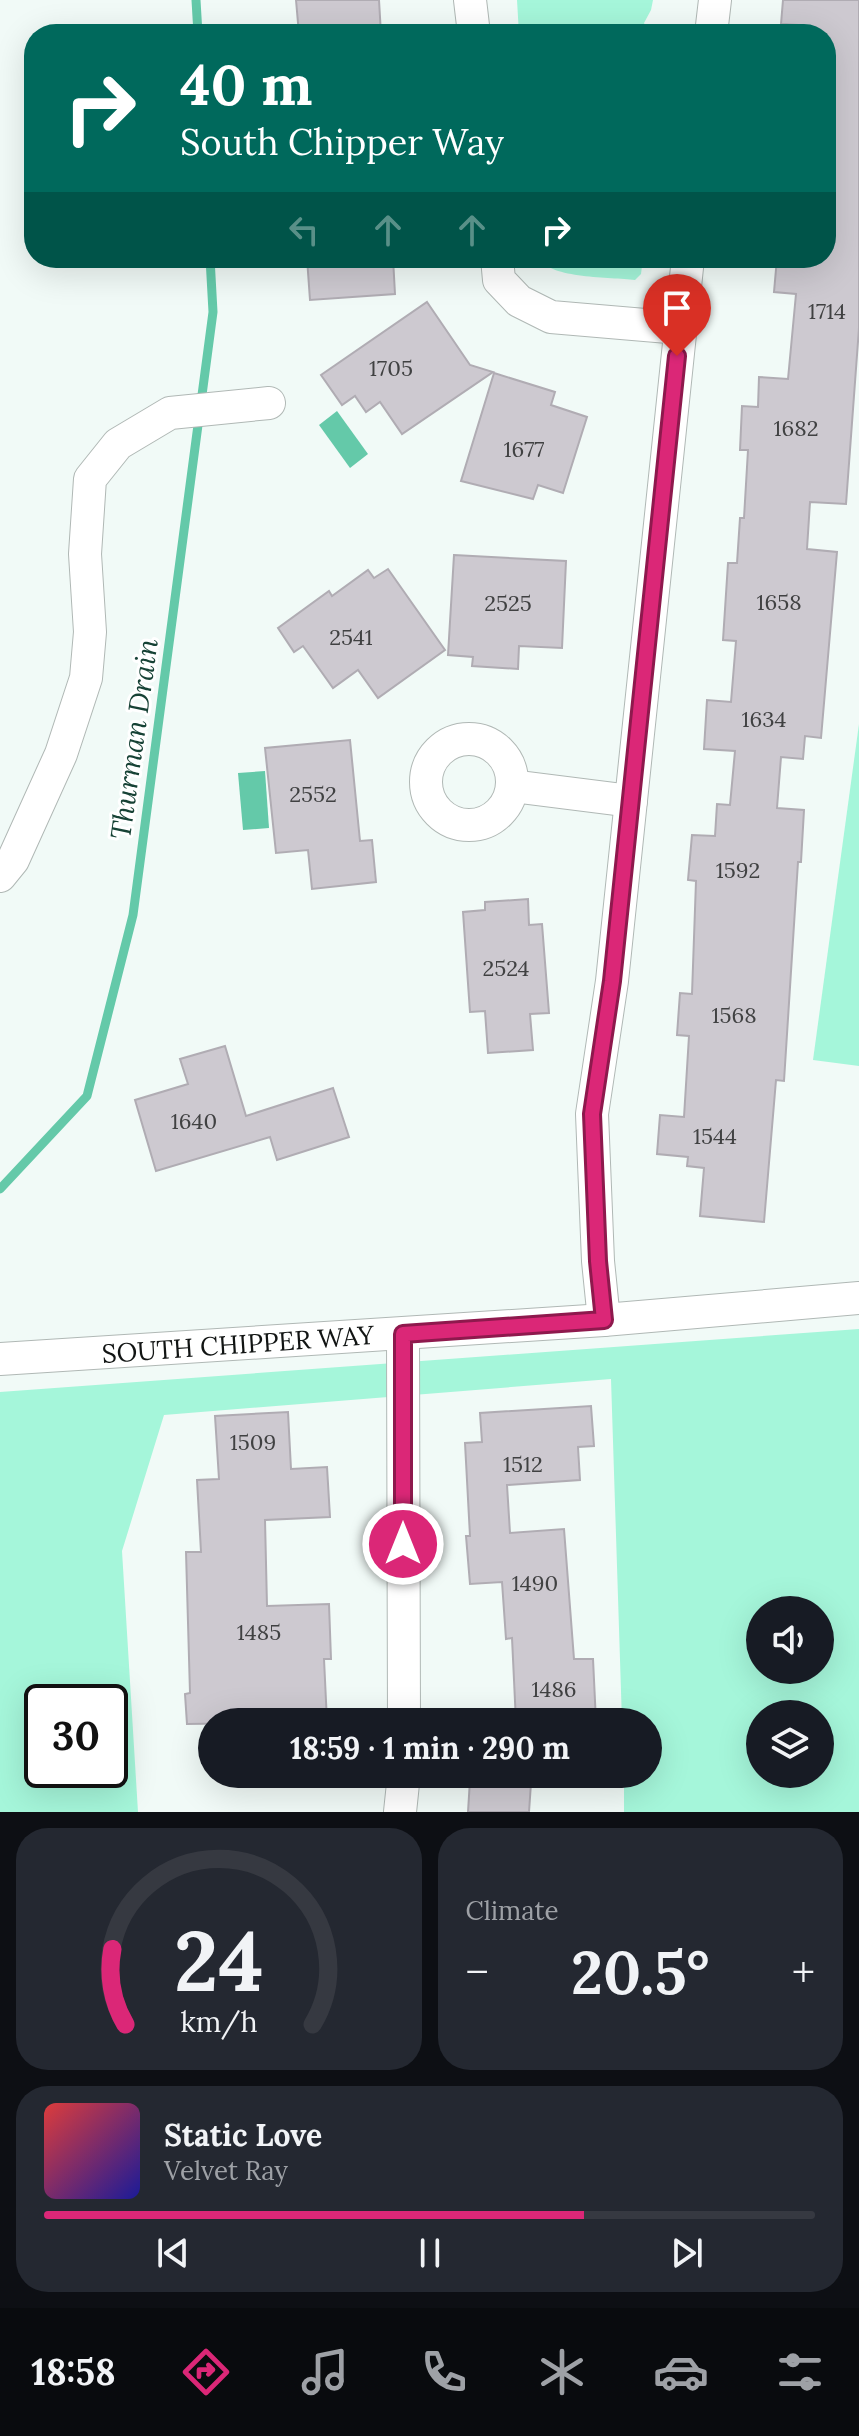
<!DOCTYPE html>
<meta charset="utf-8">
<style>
:root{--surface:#171b24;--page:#242831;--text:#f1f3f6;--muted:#9ea1a6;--line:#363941;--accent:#db2777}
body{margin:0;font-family:Lora,serif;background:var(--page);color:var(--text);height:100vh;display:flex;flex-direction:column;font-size:30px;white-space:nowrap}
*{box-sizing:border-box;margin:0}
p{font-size:26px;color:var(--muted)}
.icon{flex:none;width:44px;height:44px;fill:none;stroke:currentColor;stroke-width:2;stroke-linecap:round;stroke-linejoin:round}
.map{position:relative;height:1812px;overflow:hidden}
.drawer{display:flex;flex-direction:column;gap:16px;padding:16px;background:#0d0f14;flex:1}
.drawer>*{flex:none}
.banner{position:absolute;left:24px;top:24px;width:812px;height:244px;border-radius:32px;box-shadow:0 8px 32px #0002;background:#00695c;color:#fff;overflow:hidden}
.controls{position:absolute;left:746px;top:1596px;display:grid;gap:16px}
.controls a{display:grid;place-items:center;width:88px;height:88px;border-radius:50%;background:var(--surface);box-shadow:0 8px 32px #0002;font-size:40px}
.speed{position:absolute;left:24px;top:1684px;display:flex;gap:16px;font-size:40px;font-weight:700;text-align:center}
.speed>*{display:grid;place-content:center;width:104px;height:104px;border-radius:50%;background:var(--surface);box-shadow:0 8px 32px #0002;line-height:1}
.speed .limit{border:4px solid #111;border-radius:12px;background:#fff;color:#111}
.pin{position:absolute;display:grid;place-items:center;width:68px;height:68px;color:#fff;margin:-82px -34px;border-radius:50% 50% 50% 0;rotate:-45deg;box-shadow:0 0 8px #0007}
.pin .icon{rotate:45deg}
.me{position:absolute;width:88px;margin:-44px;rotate:0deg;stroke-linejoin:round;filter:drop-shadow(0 0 6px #0008)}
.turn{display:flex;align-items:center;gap:28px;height:168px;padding:0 24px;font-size:36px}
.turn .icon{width:104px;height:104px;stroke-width:2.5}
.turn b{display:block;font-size:56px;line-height:68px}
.lanes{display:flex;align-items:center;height:76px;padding:0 24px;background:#0003;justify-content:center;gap:40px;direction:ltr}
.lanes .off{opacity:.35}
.big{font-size:60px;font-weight:700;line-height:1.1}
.drawer .tile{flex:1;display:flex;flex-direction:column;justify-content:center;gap:12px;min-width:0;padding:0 28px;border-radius:32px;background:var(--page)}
.drawer .dial{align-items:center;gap:0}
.dial svg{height:208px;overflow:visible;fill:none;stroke:var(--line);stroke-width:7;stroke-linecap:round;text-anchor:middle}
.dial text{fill:var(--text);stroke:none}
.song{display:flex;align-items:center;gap:24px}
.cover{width:96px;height:96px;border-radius:12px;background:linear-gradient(135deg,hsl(0 70% 55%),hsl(240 70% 35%))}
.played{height:8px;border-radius:4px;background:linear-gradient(90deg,var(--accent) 70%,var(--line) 70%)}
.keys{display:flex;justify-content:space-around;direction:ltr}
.heat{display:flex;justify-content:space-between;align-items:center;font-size:44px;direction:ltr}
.drawer .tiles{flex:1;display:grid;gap:16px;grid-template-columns:1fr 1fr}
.tile:last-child{grid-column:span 2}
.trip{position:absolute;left:198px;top:1708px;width:464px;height:80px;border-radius:40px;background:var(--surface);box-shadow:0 8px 32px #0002;font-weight:700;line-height:80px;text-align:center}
.menu{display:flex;height:128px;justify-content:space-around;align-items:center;background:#090b0e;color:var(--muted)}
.menu .icon{width:56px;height:56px}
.menu .selected{color:var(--accent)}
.menu b{font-size:36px;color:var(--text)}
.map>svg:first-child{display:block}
</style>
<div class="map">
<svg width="859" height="1812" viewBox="0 0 859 1812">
<rect width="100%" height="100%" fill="#f1faf7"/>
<g fill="#a5f6da" fill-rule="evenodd">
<polygon points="517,0 653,0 651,10 644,23 648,31 656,34 519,34"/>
<path d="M 539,258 L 643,258 L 641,274 L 635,280 C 611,277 550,279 539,258 Z"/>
<polygon points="859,724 859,1066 813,1060"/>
<path d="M 859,1329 L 859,1812 L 624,1812 L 624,1774 L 648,1774 L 648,1722 L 622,1722 L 611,1379 L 164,1415 L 122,1551 L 138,1812 L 0,1812 L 0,1392 ZM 760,1610 L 820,1610 L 820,1670 L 760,1670 ZM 42,1702 L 110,1702 L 110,1770 L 42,1770 ZM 760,1714 L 820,1714 L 820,1774 L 760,1774 Z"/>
</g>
<g fill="#64c9a9">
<polygon points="337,411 368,454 350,468 319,425"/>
<polygon points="265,771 269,828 243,830 238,773"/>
</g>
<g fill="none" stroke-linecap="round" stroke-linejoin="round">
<g stroke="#64c9a9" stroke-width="9">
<polyline points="196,0 198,34"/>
<polyline points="0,1189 87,1096 133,915 213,312 210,258"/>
</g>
</g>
<g fill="#cdc9d0" stroke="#b0acb3" stroke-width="2">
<polygon points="296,0 379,0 381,34 299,34"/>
<polygon points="783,0 859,0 859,328 846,504 810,502 807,549 837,552 821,738 805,736 803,759 781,757 777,808 804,810 801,862 798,862 784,1081 776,1080 764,1222 700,1216 704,1168 687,1166 688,1157 657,1154 660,1115 684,1117 689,1036 677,1035 680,993 692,994 696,881 688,880 692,835 715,836 717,804 730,805 735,751 704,749 707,700 731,702 736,641 723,640 728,563 737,563 740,518 744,518 748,450 740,450 742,406 758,407 759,377 788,379 796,294 774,292 777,258 826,258 826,34 798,34 798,25 781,24"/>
<polygon points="307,258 393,258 395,294 310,300"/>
<polygon points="427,302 470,365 493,372 402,434 380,402 366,412 355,396 342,405 321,375"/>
<polygon points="494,373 555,392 551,405 587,417 563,493 538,485 533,499 461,481"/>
<polygon points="454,555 566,561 562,648 519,646 518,669 472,666 473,657 448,655"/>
<polygon points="388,569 445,650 378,698 358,670 333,688 303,646 294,652 278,628 329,591 332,596 368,570 374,578"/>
<polygon points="350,740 360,841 372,840 376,882 312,889 308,850 276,853 265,748"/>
<polygon points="528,899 529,925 542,924 549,1013 530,1014 533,1050 488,1053 485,1011 470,1012 463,912 485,910 485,902"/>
<polygon points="225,1046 246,1116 333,1088 349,1137 277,1160 270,1137 156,1171 135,1100 188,1084 180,1059"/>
<polygon points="591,1406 594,1446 578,1447 580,1480 507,1485 510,1533 564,1529 574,1659 593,1659 596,1722 516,1722 512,1638 506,1639 502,1582 470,1584 466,1536 470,1536 465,1443 482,1442 480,1413"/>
<polygon points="288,1412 291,1469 327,1467 330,1517 265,1520 267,1606 329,1604 331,1659 324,1659 327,1722 187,1724 185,1694 190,1693 186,1552 201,1552 197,1480 219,1479 215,1416"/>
<polygon points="470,1780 531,1783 529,1812 468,1812"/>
</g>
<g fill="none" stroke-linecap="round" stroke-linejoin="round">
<defs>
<g id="minor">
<polyline points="470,0 474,34"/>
<polyline points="711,34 715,0"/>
<polyline points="497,258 499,280 519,301 551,317 680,328"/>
<circle cx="469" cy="782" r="43"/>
<polyline points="512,786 631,801"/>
<polyline points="0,876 13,860 61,754 86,678 90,632 85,554 90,479 118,444 170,413 269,403"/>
<polyline points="604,1320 598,1261 592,1114 612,981 688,258"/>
<polyline points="403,1334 404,1722"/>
<polyline points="0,1359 604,1320 859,1298"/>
<polyline points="400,1812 404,1774"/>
</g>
</defs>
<use href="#minor" stroke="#b0b8b5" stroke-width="34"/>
<use href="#minor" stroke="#fff" stroke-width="32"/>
</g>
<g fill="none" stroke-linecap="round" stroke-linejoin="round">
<defs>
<polyline id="route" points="403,1544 403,1334 604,1320 598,1261 592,1114 612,981 677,356"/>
</defs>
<use href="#route" stroke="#8e194d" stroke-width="20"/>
<use href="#route" stroke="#db2777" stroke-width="14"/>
</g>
<g text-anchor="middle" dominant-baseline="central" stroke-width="6" stroke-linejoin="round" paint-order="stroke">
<g font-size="22" fill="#404142">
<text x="827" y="311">1714</text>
<text x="391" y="368">1705</text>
<text x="796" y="428">1682</text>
<text x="524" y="449">1677</text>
<text x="779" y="602">1658</text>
<text x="508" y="603">2525</text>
<text x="351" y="637">2541</text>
<text x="764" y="719">1634</text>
<text x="313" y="794">2552</text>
<text x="738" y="870">1592</text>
<text x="506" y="968">2524</text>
<text x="734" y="1015">1568</text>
<text x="194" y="1121">1640</text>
<text x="715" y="1136">1544</text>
<text x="253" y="1442">1509</text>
<text x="523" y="1464">1512</text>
<text x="535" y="1583">1490</text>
<text x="259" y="1632">1485</text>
<text x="554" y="1689">1486</text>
</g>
<g font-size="26" fill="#111413" stroke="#fff">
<text transform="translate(238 1344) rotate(-4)">SOUTH CHIPPER WAY</text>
</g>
<g font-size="28" font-style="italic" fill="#164235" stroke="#fff">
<text transform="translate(134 739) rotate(-82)">Thurman Drain</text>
</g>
</g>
</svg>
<div class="controls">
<a><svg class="icon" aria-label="sound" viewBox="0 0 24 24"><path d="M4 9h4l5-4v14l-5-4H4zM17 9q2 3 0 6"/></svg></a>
<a><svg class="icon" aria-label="layers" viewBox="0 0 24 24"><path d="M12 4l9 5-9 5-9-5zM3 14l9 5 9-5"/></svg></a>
</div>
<div class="speed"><div class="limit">30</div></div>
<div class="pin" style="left:677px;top:356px;background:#d93025"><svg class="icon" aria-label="arrive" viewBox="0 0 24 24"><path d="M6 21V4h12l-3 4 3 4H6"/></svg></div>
<svg class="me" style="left:403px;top:1544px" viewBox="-20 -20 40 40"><circle r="17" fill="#db2777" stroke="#fff" stroke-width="3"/><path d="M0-11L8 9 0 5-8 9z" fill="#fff"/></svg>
<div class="trip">18:59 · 1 min · 290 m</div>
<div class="banner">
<div class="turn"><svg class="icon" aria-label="right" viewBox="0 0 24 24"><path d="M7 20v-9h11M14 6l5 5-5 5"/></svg><div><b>40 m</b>South Chipper Way</div></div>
<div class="lanes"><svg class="icon off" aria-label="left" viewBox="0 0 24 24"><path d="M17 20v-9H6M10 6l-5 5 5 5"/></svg><svg class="icon off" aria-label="ahead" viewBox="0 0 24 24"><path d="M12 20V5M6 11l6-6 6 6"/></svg><svg class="icon off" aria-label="ahead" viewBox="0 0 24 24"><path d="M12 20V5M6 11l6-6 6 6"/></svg><svg class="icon" aria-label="right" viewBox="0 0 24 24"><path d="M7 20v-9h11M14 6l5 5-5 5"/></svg></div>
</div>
</div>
<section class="drawer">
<div class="tiles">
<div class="tile dial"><svg viewBox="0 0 100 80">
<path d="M14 69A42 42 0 1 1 86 69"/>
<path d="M14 69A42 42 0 0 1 9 40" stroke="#db2777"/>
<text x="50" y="56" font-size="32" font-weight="700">24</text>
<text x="50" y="72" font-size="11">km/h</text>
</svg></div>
<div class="tile"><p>Climate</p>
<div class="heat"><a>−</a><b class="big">20.5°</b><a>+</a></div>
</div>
<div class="tile">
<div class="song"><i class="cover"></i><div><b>Static Love</b><p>Velvet Ray</p></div></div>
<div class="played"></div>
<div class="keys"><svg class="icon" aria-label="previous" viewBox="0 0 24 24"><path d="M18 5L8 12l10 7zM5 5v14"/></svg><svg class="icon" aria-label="pause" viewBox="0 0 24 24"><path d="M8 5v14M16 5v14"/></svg><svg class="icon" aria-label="next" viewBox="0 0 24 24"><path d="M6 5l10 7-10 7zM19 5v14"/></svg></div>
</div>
</div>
</section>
<nav class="menu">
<b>18:58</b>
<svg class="icon selected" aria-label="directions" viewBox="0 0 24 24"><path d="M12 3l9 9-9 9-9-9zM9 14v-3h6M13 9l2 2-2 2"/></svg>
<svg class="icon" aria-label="music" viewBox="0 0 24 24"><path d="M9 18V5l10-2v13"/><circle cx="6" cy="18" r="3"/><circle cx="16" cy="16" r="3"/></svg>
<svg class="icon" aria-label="phone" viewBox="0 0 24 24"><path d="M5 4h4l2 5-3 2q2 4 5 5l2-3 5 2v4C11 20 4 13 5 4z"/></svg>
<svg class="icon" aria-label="climate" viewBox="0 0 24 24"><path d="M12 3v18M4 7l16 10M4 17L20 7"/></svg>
<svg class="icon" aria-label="car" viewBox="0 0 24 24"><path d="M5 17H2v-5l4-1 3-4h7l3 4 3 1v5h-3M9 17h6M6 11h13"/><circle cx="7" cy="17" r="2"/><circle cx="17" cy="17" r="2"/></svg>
<svg class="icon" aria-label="filters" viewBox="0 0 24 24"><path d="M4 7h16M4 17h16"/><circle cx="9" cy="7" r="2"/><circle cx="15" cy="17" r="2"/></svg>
</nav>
